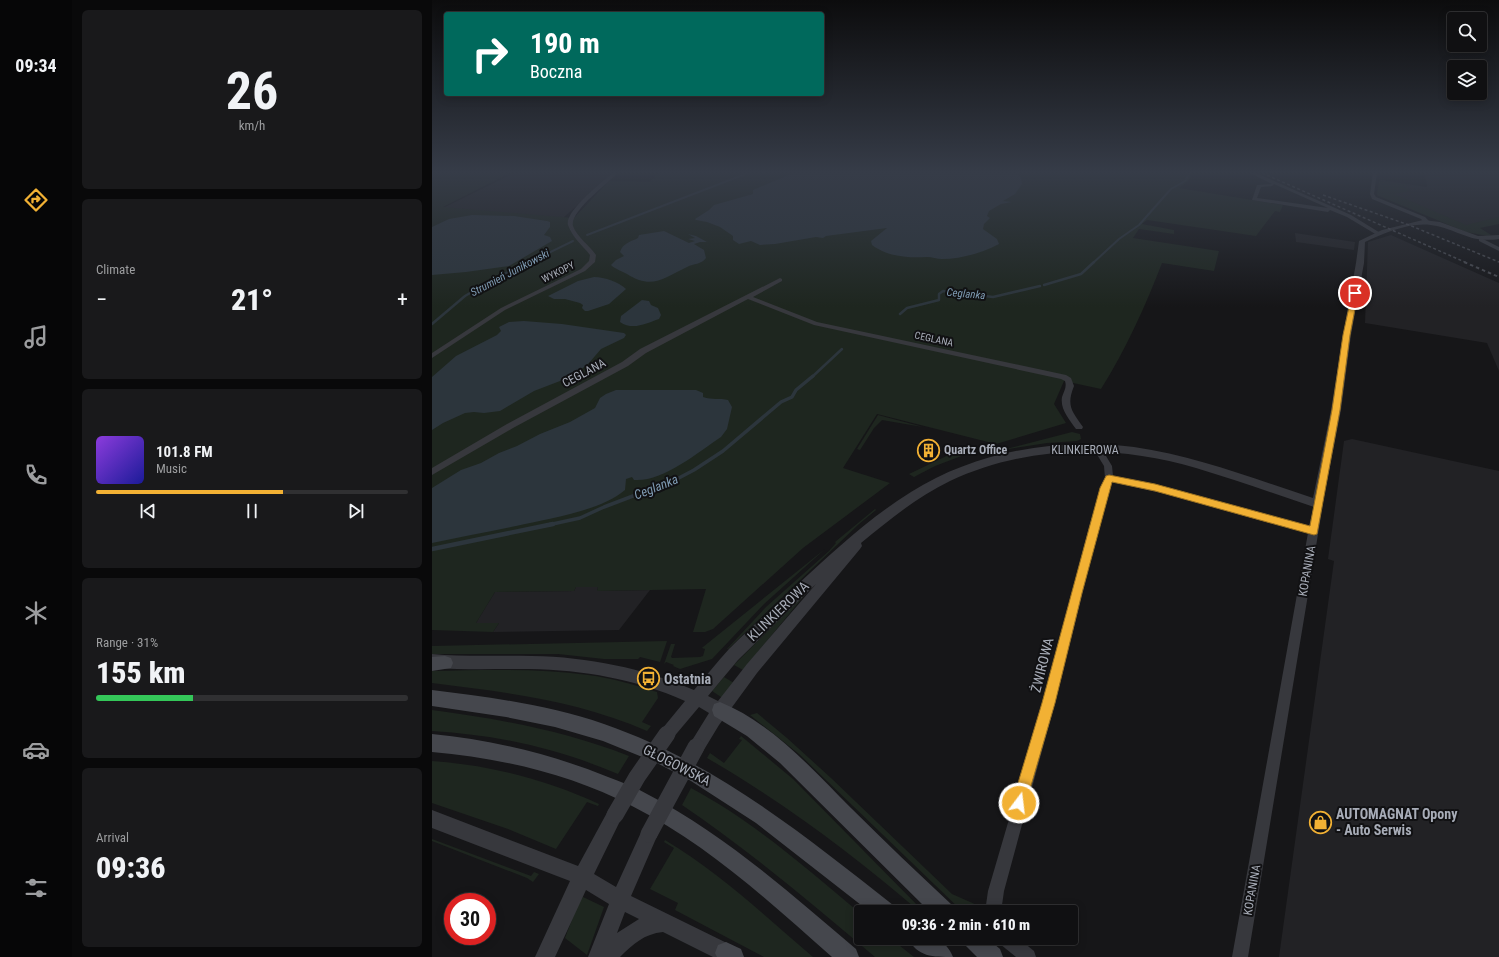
<!DOCTYPE html>
<meta charset="utf-8">
<style>
:root{--surface:#101012;--page:#19191b;--text:#f1f3f6;--muted:#9c9d9f;--line:#303032;--accent:#f2b134}
body{margin:0;font-family:"Roboto Condensed",sans-serif;background:var(--page);color:var(--text);height:100vh;display:flex;flex-direction:column;font-size:15px;white-space:nowrap}
*{box-sizing:border-box;margin:0}
p{font-size:13px;color:var(--muted)}
.icon{flex:none;width:22px;height:22px;fill:none;stroke:currentColor;stroke-width:2;stroke-linecap:round;stroke-linejoin:round}
.map{position:relative;flex:1;overflow:hidden}
.details{display:flex;flex-direction:column;gap:10px;padding:10px;background:#09090a;width:360px}
.details>*{flex:none}
.hud{position:absolute;left:12px;top:12px;width:380px;height:84px;border-radius:4px;box-shadow:0 2px 10px #0003,0 0 0 1px var(--line);background:#00695c;color:#fff;overflow:hidden}
.buttons{position:absolute;left:1015px;top:12px;display:grid;gap:8px}
.buttons a{display:grid;place-items:center;width:40px;height:40px;border-radius:4px;background:var(--surface);box-shadow:0 2px 10px #0003,0 0 0 1px var(--line);font-size:20px}
.speed{position:absolute;left:12px;top:893px;display:flex;gap:8px;font-size:20px;font-weight:700;text-align:center}
.speed>*{display:grid;place-content:center;width:52px;height:52px;border-radius:50%;background:var(--surface);box-shadow:0 2px 10px #0003,0 0 0 1px var(--line);line-height:1}
.speed .limit{border:6px solid #d22;background:#fff;color:#111}
.pin{position:absolute;display:grid;place-items:center;width:34px;height:34px;color:#fff;margin:-17px;border:2px solid #fff;border-radius:50%;box-shadow:0 1px 4px #0007}
.me{position:absolute;width:44px;margin:-22px;rotate:15deg;stroke-linejoin:round;filter:drop-shadow(0 0 3px #0008)}
.turn{display:flex;align-items:center;gap:14px;height:84px;padding:0 20px;font-size:18px}
.turn .icon{width:52px;height:52px;stroke-width:2.5}
.turn b{display:block;font-size:28px;line-height:34px}
.big{font-size:30px;font-weight:800;line-height:1.1}
.details .card{flex:1;display:flex;flex-direction:column;justify-content:center;gap:6px;min-width:0;padding:0 14px;border-radius:6px;background:var(--page)}
.details .dial{align-items:center;gap:0}
.dial b{font-size:52px;line-height:1}
.song{display:flex;align-items:center;gap:12px}
.cover{width:48px;height:48px;border-radius:6px;background:linear-gradient(135deg,hsl(270 70% 55%),hsl(240 70% 35%))}
.played{height:4px;border-radius:2px;background:linear-gradient(90deg,var(--accent) 60%,var(--line) 60%)}
.keys{display:flex;justify-content:space-around;direction:ltr}
.heat{display:flex;justify-content:space-between;align-items:center;font-size:22px;direction:ltr}
.charge{height:6px;border-radius:3px;background:linear-gradient(90deg,#34c759 31%,var(--line) 0)}
.trip{position:absolute;left:422px;top:905px;width:224px;height:40px;border-radius:4px;background:var(--surface);box-shadow:0 2px 10px #0003,0 0 0 1px var(--line);font-weight:800;line-height:40px;text-align:center}
main{display:flex;flex:1;min-height:0}
.tabs{display:flex;flex-direction:column;width:72px;justify-content:space-around;align-items:center;background:#060607;color:var(--muted)}
.tabs .icon{width:28px;height:28px}
.tabs .on{color:var(--accent)}
.tabs b{font-size:18px;color:var(--text)}
.map>svg:first-child{display:block}
</style>
<main>
<nav class="tabs">
<b>09:34</b>
<svg class="icon on" aria-label="directions" viewBox="0 0 24 24"><path d="M12 3l9 9-9 9-9-9zM9 14v-3h6M13 9l2 2-2 2"/></svg>
<svg class="icon" aria-label="music" viewBox="0 0 24 24"><path d="M9 18V5l10-2v13"/><circle cx="6" cy="18" r="3"/><circle cx="16" cy="16" r="3"/></svg>
<svg class="icon" aria-label="phone" viewBox="0 0 24 24"><path d="M5 4h4l2 5-3 2q2 4 5 5l2-3 5 2v4C11 20 4 13 5 4z"/></svg>
<svg class="icon" aria-label="climate" viewBox="0 0 24 24"><path d="M12 3v18M4 7l16 10M4 17L20 7"/></svg>
<svg class="icon" aria-label="car" viewBox="0 0 24 24"><path d="M5 17H2v-5l4-1 3-4h7l3 4 3 1v5h-3M9 17h6M6 11h13"/><circle cx="7" cy="17" r="2"/><circle cx="17" cy="17" r="2"/></svg>
<svg class="icon" aria-label="filters" viewBox="0 0 24 24"><path d="M4 7h16M4 17h16"/><circle cx="9" cy="7" r="2"/><circle cx="15" cy="17" r="2"/></svg>
</nav>
<section class="details">
<div class="card dial"><b>26</b><p>km/h</p></div>
<div class="card"><p>Climate</p>
<div class="heat"><a>−</a><b class="big">21°</b><a>+</a></div>
</div>
<div class="card">
<div class="song"><i class="cover"></i><div><b>101.8 FM</b><p>Music</p></div></div>
<div class="played"></div>
<div class="keys"><svg class="icon" aria-label="previous" viewBox="0 0 24 24"><path d="M18 5L8 12l10 7zM5 5v14"/></svg><svg class="icon" aria-label="pause" viewBox="0 0 24 24"><path d="M8 5v14M16 5v14"/></svg><svg class="icon" aria-label="next" viewBox="0 0 24 24"><path d="M6 5l10 7-10 7zM19 5v14"/></svg></div>
</div>
<div class="card"><p>Range · 31%</p><b class="big">155 km</b><div class="charge"></div></div>
<div class="card"><p>Arrival</p><b class="big">09:36</b></div>
</section>
<div class="map">
<svg width="1067" height="957" viewBox="0 0 1067 957">
<rect width="100%" height="100%" fill="#161618"/>
<g fill="#222225">
<polygon points="82,173 182,173 131,218 9,209"/>
<polygon points="993,173 1067,173 1067,222 1041,229 959,194 948,180 995,187"/>
<polygon points="863,233 923,242 922,250 864,242"/>
<polygon points="959,235 1067,283 1067,371 1055,343 933,323 936,242"/>
<polygon points="920,439 1067,471 1067,957 847,957 902,561 896,559 912,441"/>
<polygon points="144,587 166,587 165,591 218,590 187,630 61,632 67,623 44,623 63,592 142,591"/>
</g>
<g fill="#1e261f">
<path d="M 0,173 L 78,173 L 11,207 L 142,218 L 177,181 L 218,182 L 226,173 L 760,173 L 756,181 L 747,188 L 851,205 L 848,212 L 843,211 L 824,236 L 715,220 L 710,224 L 742,230 L 742,234 L 707,229 L 701,238 L 787,251 L 782,271 L 730,263 C 713,307 694,349 669,389 L 632,381 L 622,404 L 634,423 L 564,444 L 445,414 L 411,468 L 458,483 L 371,548 L 281,629 L 273,632 L 261,632 L 274,589 L 165,591 L 166,587 L 144,587 L 142,591 L 63,592 L 44,623 L 67,623 L 61,632 L 0,630 Z"/>
<polygon points="947,181 995,187 977,185 970,186 979,191 962,194 1034,225 1067,217 1067,224 1048,228 1059,235 1056,236 1034,232 947,196 945,195"/>
<polygon points="446,415 491,427 450,420 442,428 428,450 425,449"/>
<polygon points="640,432 648,434 649,439 645,441 615,443 570,450"/>
<polygon points="536,448 540,452 503,466 482,477 477,474 525,451"/>
<polygon points="443,509 444,510 427,524 296,649 295,649 334,607 397,551 404,543 403,542"/>
<polygon points="393,549 332,604 280,659 248,669 241,666 242,665 234,662 232,664 239,644 243,644 239,657 240,658 268,657 271,656 273,649 270,648 271,647"/>
<polygon points="376,591 311,670 302,665"/>
<polygon points="235,641 228,662 208,657 206,659 172,659 126,654 0,654 0,646"/>
<path d="M 0,671 C 52,670 105,668 156,675 C 180,678 202,685 225,692 L 226,698 L 210,722 L 219,726 L 215,731 C 147,701 73,692 0,683 Z"/>
<polygon points="292,677 302,683 291,697 289,697 280,691"/>
<path d="M 0,710 C 68,719 133,731 197,756 L 186,774 C 124,748 66,735 0,731 Z"/>
<polygon points="325,713 355,738 399,778 520,894 554,909 555,912 531,912 367,754 318,715"/>
<path d="M 309,736 L 361,779 L 492,912 L 488,912 C 422,855 351,802 275,758 L 278,753 L 292,763 L 310,740 L 307,739 Z"/>
<path d="M 0,761 C 58,765 115,780 167,804 L 166,806 L 155,802 L 124,849 L 76,829 L 0,803 Z"/>
<path d="M 259,788 C 321,821 375,869 429,914 L 429,938 L 458,938 L 482,957 L 443,957 C 380,904 318,851 250,805 Z"/>
<polygon points="0,839 99,876 102,872 107,874 101,882 95,878 0,841"/>
<path d="M 233,840 C 287,872 333,916 381,957 L 332,957 L 243,910 L 246,903 L 218,889 L 242,848 L 232,842 Z"/>
<polygon points="151,897 172,907 155,955 133,938 148,899"/>
</g>
<g fill="#2c353c">
<path d="M 361,173 L 586,173 L 589,178 L 590,184 L 583,194 L 571,201 L 580,202 L 569,204 L 557,211 L 555,216 L 558,218 L 552,224 L 551,229 L 565,239 L 567,244 C 550,253 529,259 510,259 C 505,259 500,257 495,257 C 476,258 456,257 440,245 L 439,241 L 455,228 L 394,236 L 391,238 L 384,237 L 343,244 L 328,245 L 319,241 L 307,244 L 301,240 L 301,236 L 288,227 L 275,222 L 264,220 L 263,219 L 277,210 L 282,205 L 321,194 L 321,190 Z"/>
<polygon points="40,215 82,216 115,221 118,222 118,227 112,235 118,237 120,241 77,266 34,272 0,275 0,227 17,219"/>
<path d="M 232,231 L 257,243 L 263,241 L 256,239 L 263,238 L 256,234 L 264,236 L 275,242 L 268,242 L 262,244 L 272,250 L 274,258 C 269,265 262,263 255,267 C 232,278 220,290 195,274 C 190,271 183,269 179,265 L 184,260 L 192,256 L 188,252 C 191,243 198,242 206,238 L 207,235 Z"/>
<path d="M 162,277 C 173,277 187,282 194,289 L 177,304 L 156,311 L 153,311 L 150,308 L 151,305 L 148,303 L 133,299 L 122,299 L 116,296 L 146,281 Z"/>
<path d="M 210,300 L 217,301 L 219,305 L 226,308 L 229,315 L 227,319 C 215,323 201,331 188,322 L 189,316 Z"/>
<polygon points="92,321 130,324 192,333 194,335 192,338 169,349 157,363 141,376 102,391 68,411 52,413 42,412 33,413 11,423 0,430 0,377 24,356 65,335 69,331 67,327 77,322"/>
<path d="M 184,390 L 264,390 L 271,393 L 271,397 C 280,400 288,398 296,400 L 300,407 L 295,429 L 289,437 C 265,453 231,482 202,480 L 200,477 L 194,479 L 193,490 C 169,511 115,519 84,526 C 56,532 28,537 0,543 L 0,488 L 29,470 L 49,463 L 67,453 L 85,446 L 108,434 L 138,422 L 163,408 L 168,398 L 174,394 Z"/>
</g>
<g fill="none" stroke-linecap="round" stroke-linejoin="round">
<g stroke="#2c353c" stroke-width="2">
<polyline points="739,189 753,181 758,173"/>
<polyline points="155,235 316,173"/>
<polyline points="96,263 141,241"/>
<polyline points="661,263 687,239 707,225 738,190"/>
</g>
<g stroke="#2c353c" stroke-width="2.5">
<polyline points="612,285 649,274 662,262"/>
<polyline points="468,314 475,308 507,300 507,294 511,291 561,297 608,286"/>
<polyline points="0,324 33,296 58,281 98,262"/>
<polyline points="380,377 410,349"/>
</g>
<polyline stroke="#2c353c" stroke-width="3.5" points="116,525 148,518 172,507 243,480 262,470 291,451 349,402 360,397 364,390 381,376"/>
<polyline stroke="#2c353c" stroke-width="4.5" points="0,549 121,524"/>
<g fill="#37383d" fill-rule="evenodd">
<path d="M 181,173 L 186,173 C 177,182 137,212 141,226 C 145,237 157,245 164,255 L 163,262 L 153,271 L 73,310 L 0,358 L 0,353 L 69,308 L 149,269 L 157,261 L 158,255 C 151,246 140,237 136,225 C 132,212 171,181 181,173 Z"/>
<path d="M 818,173 L 824,173 L 919,215 L 950,234 L 945,235 L 915,217 L 898,210 L 896,212 L 820,200 L 825,185 L 840,184 ZM 842,184 L 896,208 L 825,198 L 829,187 L 840,186 Z"/>
<polygon points="941,173 945,173 942,194 944,197 993,217 998,222 997,223 993,223 989,219 940,199 938,194"/>
<polygon points="1047,239 1051,239 1067,247 1067,251 1047,241"/>
<path d="M 348,278 L 350,279 L 350,281 L 321,297 L 385,322 L 634,375 L 639,378 L 642,386 C 634,406 640,411 651,427 L 650,429 L 644,429 C 637,419 628,409 630,397 C 632,391 635,387 633,381 L 629,379 L 382,325 L 316,299 L 214,353 L 196,366 L 81,428 L 0,475 L 0,468 L 75,424 L 190,362 L 208,349 Z"/>
<polygon points="665,445 668,446 680,466 681,476 738,489 877,526 883,502 889,502 891,504 816,957 800,957 876,533 738,495 680,482 667,527 623,703 572,891 569,912 553,912 556,891 611,703 657,527 673,478 672,466 661,448"/>
<polygon points="566,938 586,938 602,951 604,957 584,957 568,944"/>
</g>
<g fill="#37383d" fill-rule="evenodd">
<path d="M 991,220 L 1008,222 L 1046,236 L 1067,235 L 1067,239 C 1039,243 1030,232 1005,226 C 983,220 953,232 933,242 L 932,263 L 919,335 L 909,410 L 890,507 L 886,508 L 882,507 C 843,494 804,480 764,468 C 684,444 594,445 518,481 C 485,497 457,520 429,543 L 430,546 L 428,549 L 325,673 L 287,725 L 270,753 L 264,755 L 258,753 L 256,747 L 277,713 L 267,707 L 240,739 L 235,742 L 230,739 L 227,734 L 230,729 L 253,701 C 204,679 151,670 98,669 C 65,669 33,670 0,668 L 0,654 C 33,657 67,655 100,656 C 157,657 210,668 262,690 C 274,676 285,662 297,649 C 319,627 343,607 365,585 C 401,552 437,518 479,492 C 544,451 627,437 702,447 C 764,456 823,479 881,498 L 899,410 L 911,335 L 924,263 L 927,241 L 950,230 ZM 384,584 L 315,664 L 286,701 L 276,696 L 306,660 Z"/>
<path d="M 183,807 L 189,809 L 191,815 L 162,874 L 184,887 L 211,828 L 217,825 L 223,828 L 226,834 L 199,896 L 301,946 L 304,953 L 302,957 L 281,957 L 231,932 C 212,934 201,944 188,957 L 156,957 L 177,904 L 154,890 L 123,957 L 103,957 L 138,881 L 0,828 L 0,810 L 146,866 L 177,809 ZM 193,912 L 207,919 L 185,933 Z"/>
</g>
<g fill="#45474d" fill-rule="evenodd">
<polygon points="13,656 19,658 21,663 19,668 0,671 0,657"/>
<path d="M 0,690 C 58,697 117,705 172,724 C 282,762 371,834 461,905 L 464,912 L 438,912 L 324,823 L 259,781 L 225,763 L 171,741 L 123,727 L 74,717 L 0,706 Z"/>
<path d="M 288,702 C 340,723 380,769 419,808 C 452,841 486,873 520,905 L 523,912 L 498,912 L 348,763 L 315,736 L 282,716 L 280,710 L 282,704 Z"/>
<path d="M 0,734 C 61,740 119,754 176,777 C 189,782 203,787 215,794 C 292,834 358,893 424,949 L 427,957 L 400,957 C 338,902 275,844 200,806 C 139,774 69,758 0,752 Z"/>
<path d="M 476,938 C 495,938 512,935 521,957 C 501,957 485,957 476,938 Z"/>
<polygon points="530,938 555,938 568,949 571,957 545,957 533,945"/>
<polygon points="294,942 309,949 312,957 285,957 283,953 286,945"/>
</g>
<g stroke="#4a4c52" stroke-width="1.5" stroke-dasharray="3 2.5" stroke-linecap="butt">
<polyline points="830,173 1035,263"/>
<polyline points="891,195 977,225 1067,262"/>
</g>
<polyline stroke="#4a4c52" stroke-width="2" stroke-dasharray="3.5 3" stroke-linecap="butt" points="1032,262 1067,277"/>
<g stroke="#37383d" stroke-width="17">
<polyline points="183,815 205,777 235,734"/>
<polyline points="217,834 264,747"/>
</g>
</g>
<linearGradient id="sky" x2="0" y2="1"><stop stop-color="#0c0c0d"/><stop offset="0.56" stop-color="#363c48"/><stop offset="1" stop-color="#363c48" stop-opacity="0"/></linearGradient>
<rect width="1067" height="307" fill="url(#sky)"/>
<polygon fill="#f2b134" stroke="#9d7322" points="923,291 926,293 918,335 908,410 885,534 882,535 723,491 680,482 650,593 623,703 594,803 592,808 587,810 582,808 580,803 610,703 668,488 674,476 677,475 723,484 878,526 900,410 911,335 920,293"/>
<defs>
<symbol id="building-ring" viewBox="-11 -11 22 22"><circle r="9.5" fill="#111113" stroke="#f2b134" stroke-width="1.5"/><path d="M-4-6H4V6H1V3H-1V6H-4ZM-2.5-4.3h1.7v1.8h-1.7ZM.8-4.3h1.7v1.8H.8ZM-2.5-1h1.7V.8h-1.7ZM.8-1h1.7V.8H.8Z" fill="#f2b134"/></symbol>
<symbol id="bus-ring" viewBox="-11 -11 22 22"><circle r="9.5" fill="#111113" stroke="#f2b134" stroke-width="1.5"/><path d="M-5-6H5V4H4V6H2V4H-2V6H-4V4H-5ZM-3.5-4V0h7V-4ZM-3.5 1.2v1.5H-2V1.2ZM2 1.2v1.5H3.5V1.2Z" fill="#f2b134"/></symbol>
<symbol id="shop-ring" viewBox="-11 -11 22 22"><circle r="9.5" fill="#111113" stroke="#f2b134" stroke-width="1.5"/><path d="M-5-2.5h2.3a2.7 3.5 0 0 1 5.4 0H5L5.5 6h-11ZM-1.5-2.5h3a1.5 2.3 0 0 0-3 0Z" fill="#f2b134"/></symbol>
</defs>
<g fill-rule="evenodd">
<use href="#building-ring" x="484" y="438" width="25" height="25"/>
<use href="#bus-ring" x="204" y="666" width="25" height="25"/>
<use href="#shop-ring" x="876" y="810" width="25" height="25"/>
</g>
<g text-anchor="middle" dominant-baseline="central" stroke-width="4" stroke-linejoin="round" paint-order="stroke">
<g font-size="10" fill="#a8adb8" stroke="#111113">
<text transform="translate(126 272) rotate(-26)">WYKOPY</text>
<text transform="translate(502 339) rotate(12)">CEGLANA</text>
</g>
<g font-size="11" font-style="italic" fill="#7f9bb3" stroke="#111113">
<text transform="translate(78 273) rotate(-28)">Strumień Junikowski</text>
<text transform="translate(534 294) rotate(5)">Ceglanka</text>
</g>
<g font-size="12" fill="#a8adb8" stroke="#111113">
<text transform="translate(152 373) rotate(-28)">CEGLANA</text>
<text x="653" y="450">KLINKIEROWA</text>
<text transform="translate(875 571) rotate(-80)">KOPANINA</text>
<text transform="translate(820 890) rotate(-80)">KOPANINA</text>
</g>
<g font-size="12" font-weight="bold" fill="#a8adb8" stroke="#111113" text-anchor="start">
<text x="512" y="450">Quartz Office</text>
</g>
<g font-size="13" font-style="italic" fill="#7f9bb3" stroke="#111113">
<text transform="translate(224 487) rotate(-22)">Ceglanka</text>
</g>
<g font-size="14" fill="#a8adb8" stroke="#111113">
<text transform="translate(346 611) rotate(-44)">KLINKIEROWA</text>
<text transform="translate(610 665) rotate(-76)">ŻWIROWA</text>
<text transform="translate(245 765) rotate(27)">GŁOGOWSKA</text>
</g>
<g font-size="14" font-weight="bold" fill="#a8adb8" stroke="#111113" text-anchor="start">
<text x="232" y="679">Ostatnia</text>
<text x="904" y="814">AUTOMAGNAT Opony<tspan x="904" dy="16">- Auto Serwis</tspan></text>
</g>
</g>
</svg>
<div class="buttons">
<a><svg class="icon" aria-label="search" viewBox="0 0 24 24"><circle cx="10" cy="10" r="6"/><path d="M15 15l6 6"/></svg></a>
<a><svg class="icon" aria-label="layers" viewBox="0 0 24 24"><path d="M12 4l9 5-9 5-9-5zM3 14l9 5 9-5"/></svg></a>
</div>
<div class="speed"><div class="limit">30</div></div>
<div class="pin" style="left:923px;top:293px;background:#d93025"><svg class="icon" aria-label="arrive" viewBox="0 0 24 24"><path d="M6 21V4h12l-3 4 3 4H6"/></svg></div>
<svg class="me" style="left:587px;top:803px" viewBox="-20 -20 40 40"><circle r="17" fill="#f2b134" stroke="#fff" stroke-width="3"/><path d="M0-11L8 9 0 5-8 9z" fill="#fff"/></svg>
<div class="trip">09:36 · 2 min · 610 m</div>
<div class="hud">
<div class="turn"><svg class="icon" aria-label="right" viewBox="0 0 24 24"><path d="M7 20v-9h11M14 6l5 5-5 5"/></svg><div><b>190 m</b>Boczna</div></div>
</div>
</div>
</main>
